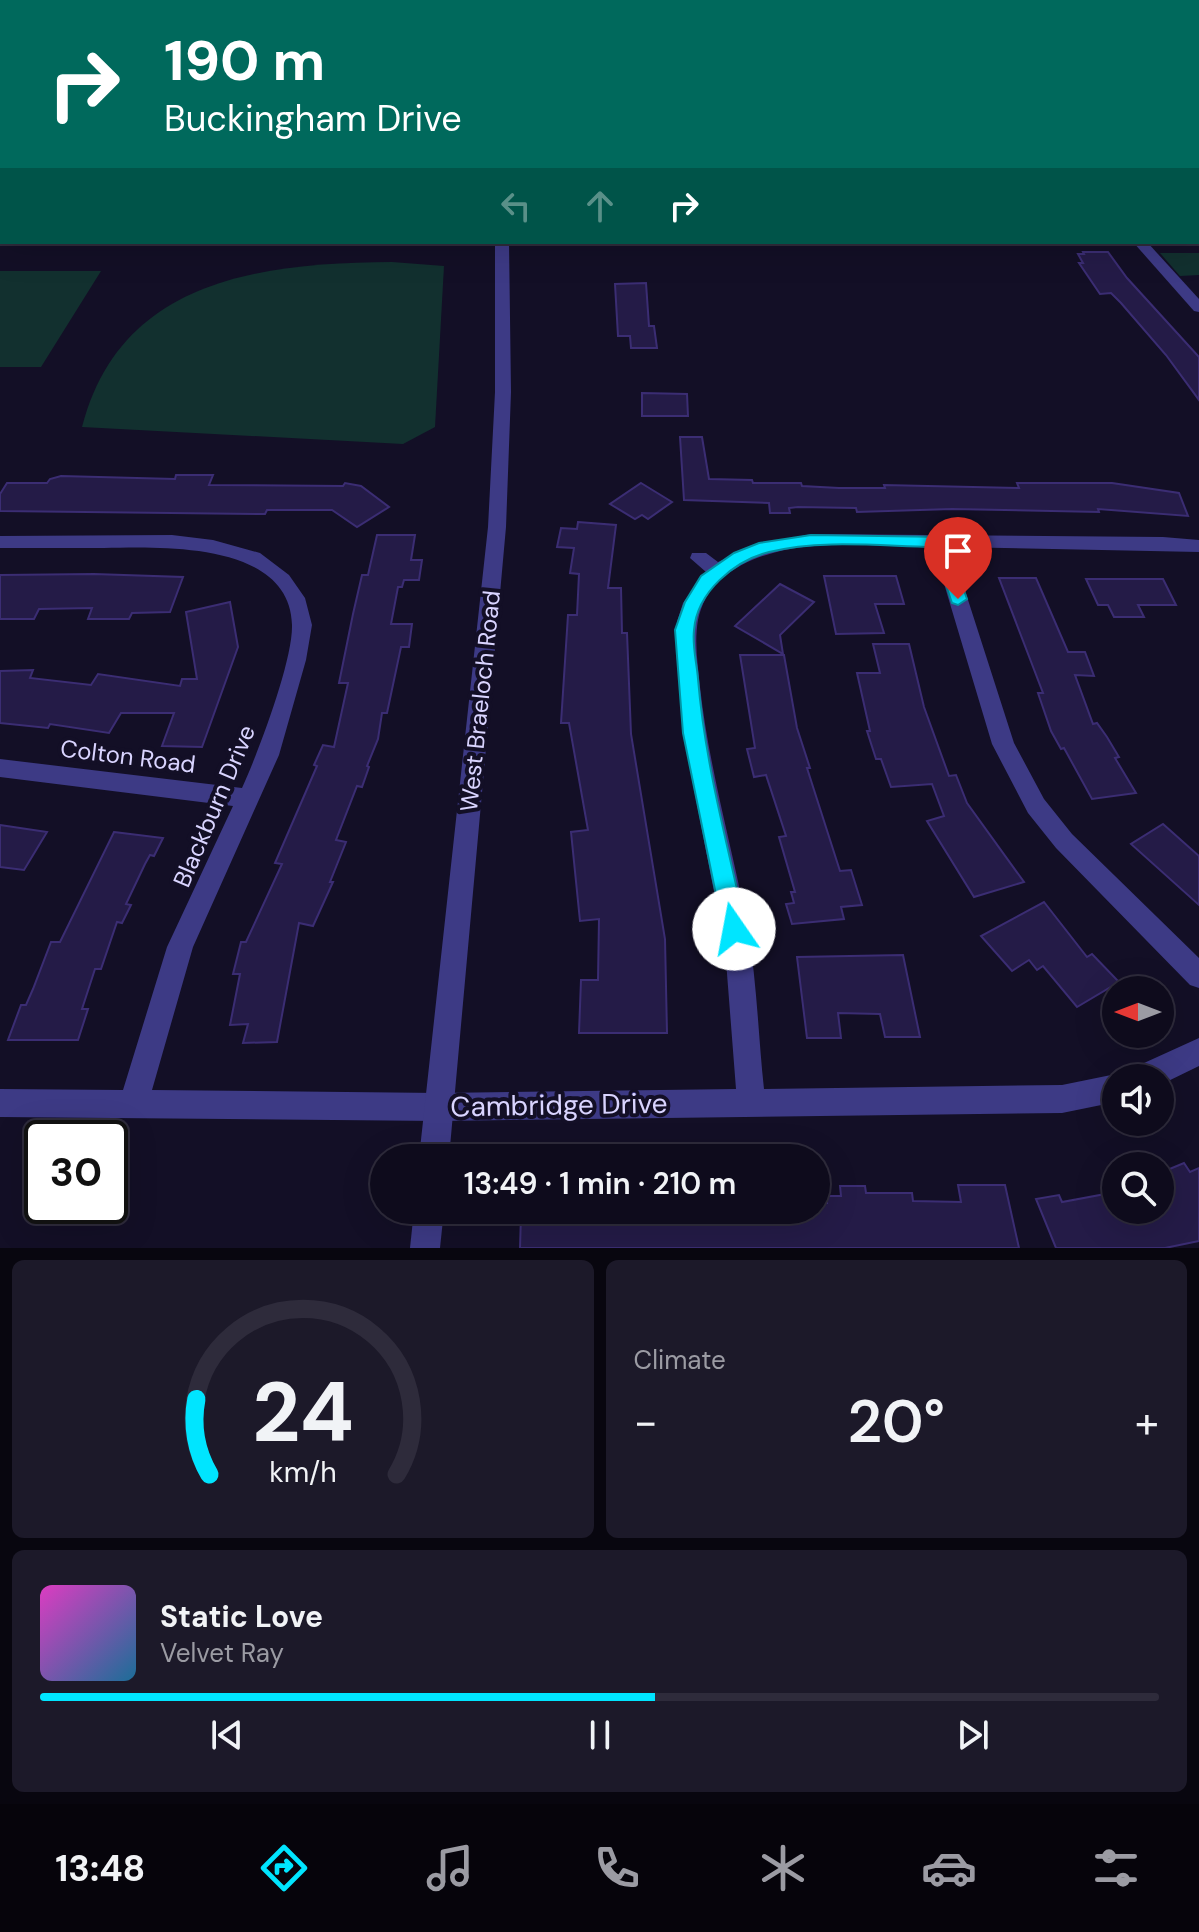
<!DOCTYPE html>
<meta charset="utf-8">
<style>
:root{--surface:#0e0b1c;--page:#1c1929;--text:#f1f3f6;--muted:#9b9ba3;--line:#2e2b3b;--accent:#00e5ff}
body{margin:0;font-family:"DM Sans",sans-serif;background:var(--page);color:var(--text);height:100vh;display:flex;flex-direction:column;font-size:30px;white-space:nowrap}
*{box-sizing:border-box;margin:0}
p{font-size:26px;color:var(--muted)}
.icon{flex:none;width:44px;height:44px;fill:none;stroke:currentColor;stroke-width:2;stroke-linecap:round;stroke-linejoin:round}
.map{position:relative;height:1248px;overflow:hidden}
.side{display:flex;flex-direction:column;gap:12px;padding:12px;background:#08060f;flex:1}
.side>*{flex:none}
.hud{position:absolute;left:0px;top:0px;width:1200px;height:244px;box-shadow:0 8px 32px #0002,0 0 0 2px var(--line);background:#00695c;color:#fff;overflow:hidden}
.needle{width:52px;rotate:270deg}
.fabs{position:absolute;left:1102px;top:976px;display:grid;gap:16px}
.fabs a{display:grid;place-items:center;width:72px;height:72px;border-radius:50%;background:var(--surface);box-shadow:0 8px 32px #0002,0 0 0 2px var(--line);font-size:40px}
.speed{position:absolute;left:24px;top:1120px;display:flex;gap:16px;font-size:40px;font-weight:700;text-align:center}
.speed>*{display:grid;place-content:center;width:104px;height:104px;border-radius:50%;background:var(--surface);box-shadow:0 8px 32px #0002,0 0 0 2px var(--line);line-height:1}
.speed .limit{border:4px solid #111;border-radius:12px;background:#fff;color:#111}
.pin{position:absolute;display:grid;place-items:center;width:68px;height:68px;color:#fff;margin:-82px -34px;border-radius:50% 50% 50% 0;rotate:-45deg;box-shadow:0 0 8px #0007}
.pin .icon{rotate:45deg}
.me{position:absolute;width:88px;margin:-44px;rotate:348deg;stroke-linejoin:round;filter:drop-shadow(0 0 6px #0008)}
.turn{display:flex;align-items:center;gap:28px;height:168px;padding:0 32px;font-size:36px}
.turn .icon{width:104px;height:104px;stroke-width:2.5}
.turn b{display:block;font-size:56px;line-height:68px}
.lanes{display:flex;align-items:center;height:76px;padding:0 32px;background:#0003;justify-content:center;gap:40px;direction:ltr}
.lanes .off{opacity:.35}
.big{font-size:60px;font-weight:600;line-height:1.1}
.side .tile{flex:1;display:flex;flex-direction:column;justify-content:center;gap:12px;min-width:0;padding:0 28px;border-radius:12px;background:var(--page)}
.side .dial{align-items:center;gap:0}
.dial svg{height:208px;overflow:visible;fill:none;stroke:var(--line);stroke-width:7;stroke-linecap:round;text-anchor:middle}
.dial text{fill:var(--text);stroke:none}
.song{display:flex;align-items:center;gap:24px}
.cover{width:96px;height:96px;border-radius:12px;background:linear-gradient(135deg,hsl(310 70% 55%),hsl(200 70% 35%))}
.played{height:8px;border-radius:4px;background:linear-gradient(90deg,var(--accent) 55%,var(--line) 55%)}
.keys{display:flex;justify-content:space-around;direction:ltr}
.heat{display:flex;justify-content:space-between;align-items:center;font-size:44px;direction:ltr}
.side .tiles{flex:1;display:grid;gap:12px;grid-template-columns:1fr 1fr}
.tile:last-child{grid-column:span 2}
.trip{position:absolute;left:370px;top:1144px;width:460px;height:80px;border-radius:40px;background:var(--surface);box-shadow:0 8px 32px #0002,0 0 0 2px var(--line);font-weight:600;line-height:80px;text-align:center}
.tab-bar{display:flex;height:128px;justify-content:space-around;align-items:center;background:#06040b;color:var(--muted)}
.tab-bar .icon{width:56px;height:56px}
.tab-bar .on{color:var(--accent)}
.tab-bar b{font-size:36px;color:var(--text)}
.map>svg:first-child{display:block}
</style>
<div class="map">
<svg width="1199" height="1248" viewBox="0 0 1199 1248">
<rect width="100%" height="100%" fill="#130f26"/>
<g fill="#12302f">
<polygon points="537,0 1199,0 1199,33 1198,2"/>
<polygon points="1160,253 1199,253 1199,275 1180,276"/>
<path d="M 392,262 L 444,266 L 435,427 L 403,444 L 82,427 C 120,279 261,263 392,262 Z"/>
<polygon points="0,271 101,271 41,367 0,367"/>
</g>
<g fill="#241b47" stroke="#3b2d73" stroke-width="2">
<polygon points="1083,252 1108,252 1127,278 1199,357 1199,400 1166,355 1121,303 1111,293 1100,294 1079,263 1083,263 1078,254 1084,254"/>
<polygon points="646,283 649,326 654,326 657,348 631,348 630,336 618,336 615,284"/>
<polygon points="642,393 687,394 688,416 642,416"/>
<polygon points="680,437 702,437 709,479 752,480 753,483 801,483 802,486 839,488 885,488 884,485 1019,488 1017,483 1112,483 1179,493 1188,516 1098,509 1099,512 952,509 857,512 856,508 798,507 789,508 790,513 770,513 769,503 684,500"/>
<polygon points="176,475 213,475 209,485 343,486 345,483 361,486 389,507 357,527 332,510 267,510 265,514 0,511 0,494 7,483 47,483 50,479 61,476 175,479"/>
<polygon points="641,483 672,502 648,519 642,515 635,519 610,504"/>
<polygon points="578,522 616,525 608,588 621,588 622,633 627,633 631,734 665,939 667,1033 579,1033 581,980 598,980 599,919 580,921 571,832 588,830 569,723 561,723 568,615 577,615 579,574 570,573 574,548 557,547 561,528 577,529"/>
<polygon points="377,535 415,535 411,560 422,560 419,580 404,580 402,587 398,587 391,624 412,624 409,647 401,647 387,713 382,713 378,739 367,766 369,767 362,787 357,786 336,840 346,842 330,882 333,882 313,926 299,923 277,1042 243,1043 248,1024 230,1025 240,974 233,974 241,942 246,942 282,864 275,863 317,766 314,765 323,745 334,747 348,683 339,683 353,614 362,575 368,575"/>
<polygon points="94,574 183,577 170,612 132,613 129,619 88,619 92,608 39,609 34,619 0,619 0,575"/>
<polygon points="824,576 896,576 904,604 875,604 884,633 836,634"/>
<polygon points="999,578 1036,578 1068,652 1085,652 1094,676 1075,675 1093,724 1097,723 1107,737 1119,757 1115,758 1136,793 1092,799 1064,748 1061,749 1051,731 1038,693 1043,693"/>
<polygon points="1086,579 1163,579 1176,605 1138,605 1144,617 1114,617 1108,605 1098,605"/>
<polygon points="780,584 814,602 780,635 783,654 735,626"/>
<polygon points="230,602 238,647 202,747 162,746 174,713 121,713 109,733 50,724 48,728 0,723 0,671 33,670 30,678 91,685 98,674 180,686 182,679 197,679 186,612"/>
<polygon points="873,644 909,644 924,707 949,776 956,775 967,803 1024,882 974,897 927,821 944,816 932,784 891,787 881,759 876,759 867,731 870,731 857,673 880,673"/>
<polygon points="740,655 784,655 797,728 810,768 807,768 840,871 851,870 862,905 841,907 844,919 792,924 786,904 794,903 791,892 795,892 779,837 786,836 766,775 754,777 747,749 755,748"/>
<polygon points="1163,824 1199,856 1199,905 1131,844"/>
<polygon points="0,825 47,832 24,870 0,867"/>
<polygon points="114,832 163,838 154,856 150,855 145,864 126,904 131,905 122,923 117,922 101,969 95,969 82,1009 88,1009 78,1040 8,1040 21,1005 26,1005 33,989 51,942 60,942"/>
<polygon points="1044,902 1087,957 1092,954 1119,982 1077,1007 1043,966 1037,970 1029,960 1012,971 981,936"/>
<polygon points="903,955 920,1037 885,1037 880,1014 838,1013 841,1038 807,1038 797,957"/>
<polygon points="1184,1163 1190,1172 1199,1168 1199,1241 1165,1248 1056,1248 1036,1199 1059,1195 1062,1202 1116,1192 1116,1210 1160,1210 1160,1173"/>
<polygon points="958,1185 1005,1185 1019,1248 520,1248 521,1215 537,1215 537,1210 816,1210 816,1203 827,1203 826,1196 841,1196 840,1186 865,1186 866,1193 912,1193 913,1201 961,1202"/>
</g>
<g fill="none" stroke-linecap="round" stroke-linejoin="round">
<g fill="#3d3a85" fill-rule="evenodd">
<rect x="1198" y="55" width="1" height="6"/>
<rect x="1198" y="192" width="1" height="8"/>
<polygon points="1133,242 1147,242 1199,299 1199,312 1194,311"/>
<path d="M 811,534 L 1163,537 L 1199,540 L 1199,552 L 951,547 L 1014,743 L 1044,799 L 1072,834 L 1199,958 L 1199,988 L 1190,985 L 1056,848 L 1028,813 L 992,744 L 933,547 C 864,547 778,532 721,579 C 709,589 701,605 698,620 C 694,643 698,665 700,687 C 709,768 732,846 747,925 C 757,979 758,1034 764,1089 L 1062,1085 L 1116,1074 L 1126,1078 L 1116,1078 L 1116,1102 L 1062,1113 L 439,1121 L 0,1117 L 0,1089 L 123,1090 L 167,947 L 233,806 L 0,777 L 0,759 L 242,788 C 258,753 293,661 292,625 C 290,541 160,547 104,548 C 69,548 35,548 0,548 L 0,536 L 172,535 L 213,540 L 260,553 L 289,575 L 305,598 L 312,625 L 306,660 L 279,755 L 193,947 L 152,1090 L 439,1093 L 736,1089 L 725,948 L 685,743 L 676,651 L 677,622 L 683,603 L 706,572 L 690,558 L 692,553 L 706,553 L 718,562 L 753,546 Z"/>
<polygon points="1199,1038 1199,1066 1160,1085 1160,1078 1129,1078 1133,1068"/>
</g>
<g fill="#3d3a85" fill-rule="evenodd">
<rect x="508" y="0" width="10" height="2"/>
<polygon points="495,242 509,242 511,392 506,527 449,1158 419,1158 488,527 495,392"/>
<polygon points="414,1210 444,1210 440,1248 410,1248"/>
</g>
</g>
<path fill="#00e5ff" stroke="#0095a6" stroke-width="2" d="M 811,535 L 946,537 L 967,599 L 958,605 L 952,603 L 933,547 C 880,546 821,539 769,552 C 734,561 697,592 694,630 C 692,646 697,664 698,679 C 705,764 728,846 746,929 L 743,937 L 734,940 L 726,937 L 723,929 L 683,733 L 675,630 L 685,602 L 701,576 L 734,553 L 759,543 Z"/>
<g text-anchor="middle" dominant-baseline="central" stroke-width="8" stroke-linejoin="round" paint-order="stroke">
<g font-size="24" fill="#d9d4ff" stroke="#130f26">
<text transform="translate(480 701) rotate(-84)">West Braeloch Road</text>
<text transform="translate(128 756) rotate(7)">Colton Road</text>
<text transform="translate(214 806) rotate(-67)">Blackburn Drive</text>
</g>
<g font-size="28" fill="#d9d4ff" stroke="#130f26">
<text transform="translate(559 1105) rotate(-1)">Cambridge Drive</text>
</g>
</g>
</svg>
<div class="fabs">
<a><svg class="needle" viewBox="-14 -14 28 28"><path d="M0-13l5 13h-10z" fill="#e53935"/><path d="M0 13l5-13h-10z" fill="#9b9ba3"/></svg></a>
<a><svg class="icon" aria-label="sound" viewBox="0 0 24 24"><path d="M4 9h4l5-4v14l-5-4H4zM17 9q2 3 0 6"/></svg></a>
<a><svg class="icon" aria-label="search" viewBox="0 0 24 24"><circle cx="10" cy="10" r="6"/><path d="M15 15l6 6"/></svg></a>
</div>
<div class="speed"><div class="limit">30</div></div>
<div class="pin" style="left:958px;top:599px;background:#d93025"><svg class="icon" aria-label="arrive" viewBox="0 0 24 24"><path d="M6 21V4h12l-3 4 3 4H6"/></svg></div>
<svg class="me" style="left:734px;top:929px" viewBox="-20 -20 40 40"><circle r="19" fill="#fff"/><path d="M0-13L10 11 0 6-10 11z" fill="#00e5ff"/></svg>
<div class="trip">13:49 · 1 min · 210 m</div>
<div class="hud">
<div class="turn"><svg class="icon" aria-label="right" viewBox="0 0 24 24"><path d="M7 20v-9h11M14 6l5 5-5 5"/></svg><div><b>190 m</b>Buckingham Drive</div></div>
<div class="lanes"><svg class="icon off" aria-label="left" viewBox="0 0 24 24"><path d="M17 20v-9H6M10 6l-5 5 5 5"/></svg><svg class="icon off" aria-label="ahead" viewBox="0 0 24 24"><path d="M12 20V5M6 11l6-6 6 6"/></svg><svg class="icon" aria-label="right" viewBox="0 0 24 24"><path d="M7 20v-9h11M14 6l5 5-5 5"/></svg></div>
</div>
</div>
<section class="side">
<div class="tiles">
<div class="tile dial"><svg viewBox="0 0 100 80">
<path d="M14 69A42 42 0 1 1 86 69"/>
<path d="M14 69A42 42 0 0 1 9 40" stroke="#00e5ff"/>
<text x="50" y="56" font-size="32" font-weight="700">24</text>
<text x="50" y="72" font-size="11">km/h</text>
</svg></div>
<div class="tile"><p>Climate</p>
<div class="heat"><a>−</a><b class="big">20°</b><a>+</a></div>
</div>
<div class="tile">
<div class="song"><i class="cover"></i><div><b>Static Love</b><p>Velvet Ray</p></div></div>
<div class="played"></div>
<div class="keys"><svg class="icon" aria-label="previous" viewBox="0 0 24 24"><path d="M18 5L8 12l10 7zM5 5v14"/></svg><svg class="icon" aria-label="pause" viewBox="0 0 24 24"><path d="M8 5v14M16 5v14"/></svg><svg class="icon" aria-label="next" viewBox="0 0 24 24"><path d="M6 5l10 7-10 7zM19 5v14"/></svg></div>
</div>
</div>
</section>
<nav class="tab-bar">
<b>13:48</b>
<svg class="icon on" aria-label="directions" viewBox="0 0 24 24"><path d="M12 3l9 9-9 9-9-9zM9 14v-3h6M13 9l2 2-2 2"/></svg>
<svg class="icon" aria-label="music" viewBox="0 0 24 24"><path d="M9 18V5l10-2v13"/><circle cx="6" cy="18" r="3"/><circle cx="16" cy="16" r="3"/></svg>
<svg class="icon" aria-label="phone" viewBox="0 0 24 24"><path d="M5 4h4l2 5-3 2q2 4 5 5l2-3 5 2v4C11 20 4 13 5 4z"/></svg>
<svg class="icon" aria-label="climate" viewBox="0 0 24 24"><path d="M12 3v18M4 7l16 10M4 17L20 7"/></svg>
<svg class="icon" aria-label="car" viewBox="0 0 24 24"><path d="M5 17H2v-5l4-1 3-4h7l3 4 3 1v5h-3M9 17h6M6 11h13"/><circle cx="7" cy="17" r="2"/><circle cx="17" cy="17" r="2"/></svg>
<svg class="icon" aria-label="filters" viewBox="0 0 24 24"><path d="M4 7h16M4 17h16"/><circle cx="9" cy="7" r="2"/><circle cx="15" cy="17" r="2"/></svg>
</nav>
